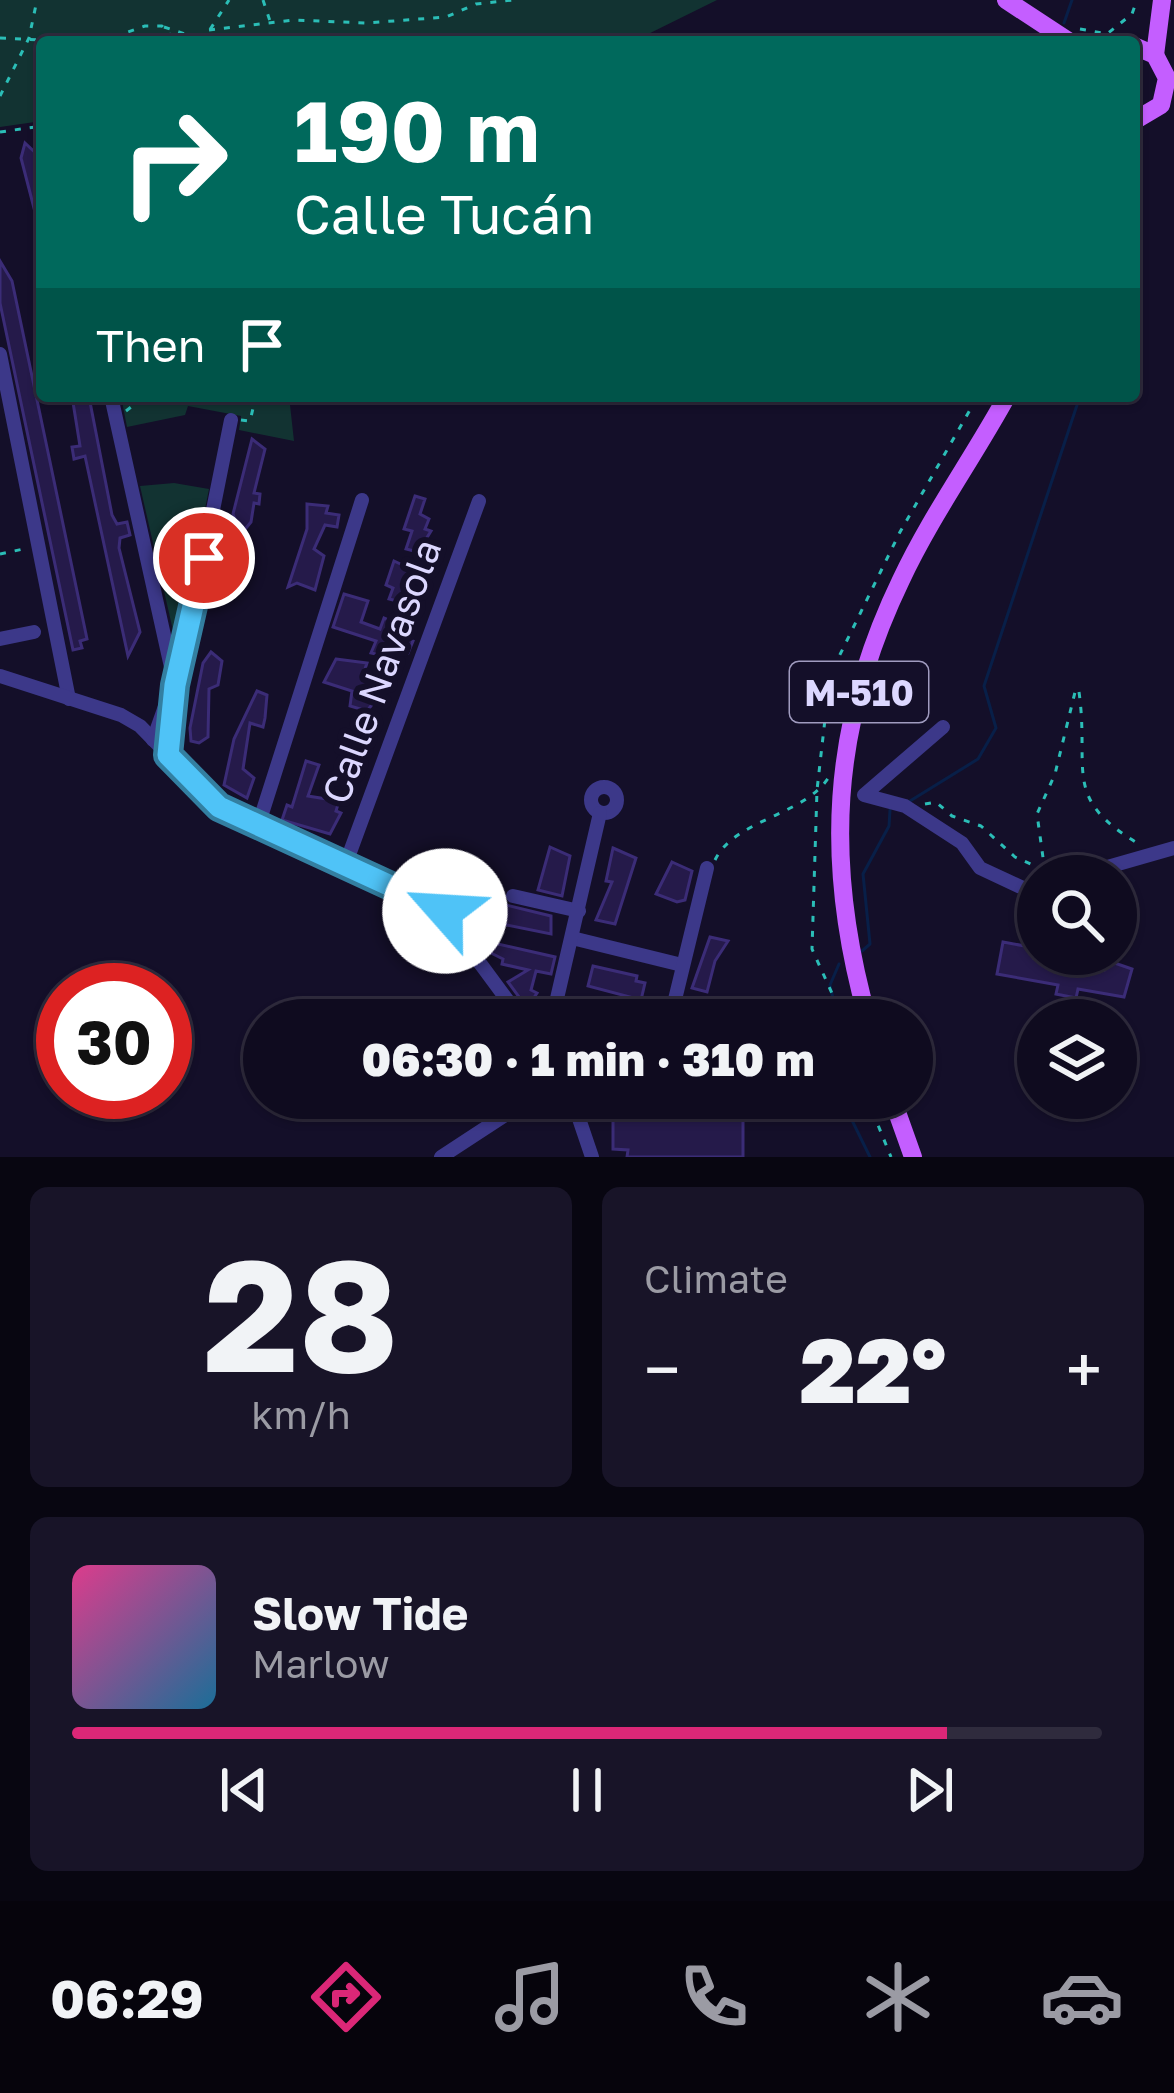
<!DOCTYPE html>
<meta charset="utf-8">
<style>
:root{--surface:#0f0b1f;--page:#181428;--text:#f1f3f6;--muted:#9b9ba4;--line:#2f2b3d;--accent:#db2777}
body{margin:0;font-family:"Golos Text",sans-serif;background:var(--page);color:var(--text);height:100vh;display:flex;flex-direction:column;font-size:45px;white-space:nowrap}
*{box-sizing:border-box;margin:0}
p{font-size:39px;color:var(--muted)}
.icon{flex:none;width:66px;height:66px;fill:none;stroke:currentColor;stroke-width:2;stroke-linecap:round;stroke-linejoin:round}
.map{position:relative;height:1157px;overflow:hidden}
.details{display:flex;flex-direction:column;gap:30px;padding:30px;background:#080611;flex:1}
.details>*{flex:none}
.top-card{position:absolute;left:36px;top:36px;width:1104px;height:366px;border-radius:12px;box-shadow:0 3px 9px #0004,0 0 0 3px var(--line);background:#00695c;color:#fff;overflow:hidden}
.tools{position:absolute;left:1017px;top:855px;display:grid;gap:24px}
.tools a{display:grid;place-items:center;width:120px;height:120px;border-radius:50%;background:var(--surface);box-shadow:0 3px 9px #0004,0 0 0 3px var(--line);font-size:60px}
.speed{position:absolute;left:36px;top:963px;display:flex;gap:24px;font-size:60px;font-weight:700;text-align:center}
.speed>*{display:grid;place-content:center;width:156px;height:156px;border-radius:50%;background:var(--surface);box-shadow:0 3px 9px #0004,0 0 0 3px var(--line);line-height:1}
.speed .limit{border:18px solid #d22;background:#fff;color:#111}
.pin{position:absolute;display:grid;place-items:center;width:102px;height:102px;color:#fff;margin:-51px;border:6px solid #fff;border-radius:50%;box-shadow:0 3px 12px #0007}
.me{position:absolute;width:132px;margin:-66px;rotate:296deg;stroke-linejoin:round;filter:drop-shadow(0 0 9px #0008)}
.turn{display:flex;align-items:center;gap:42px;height:252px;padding:0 60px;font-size:54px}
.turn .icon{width:156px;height:156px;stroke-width:2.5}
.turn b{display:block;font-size:84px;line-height:102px}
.then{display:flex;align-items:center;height:114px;padding:0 60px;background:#0003;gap:24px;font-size:45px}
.big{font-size:90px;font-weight:800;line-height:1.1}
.details .widget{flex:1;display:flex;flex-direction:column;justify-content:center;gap:18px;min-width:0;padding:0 42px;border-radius:18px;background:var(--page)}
.details .dial{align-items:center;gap:0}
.dial b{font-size:156px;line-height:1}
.song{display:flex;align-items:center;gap:36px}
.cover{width:144px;height:144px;border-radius:18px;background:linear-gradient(135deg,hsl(330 70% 55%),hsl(200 70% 35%))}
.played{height:12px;border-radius:6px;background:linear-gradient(90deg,var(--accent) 85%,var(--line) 85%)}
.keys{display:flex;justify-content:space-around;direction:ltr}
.heat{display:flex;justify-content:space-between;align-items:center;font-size:66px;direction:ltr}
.details .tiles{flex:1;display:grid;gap:30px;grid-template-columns:1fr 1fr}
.widget:last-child{grid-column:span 2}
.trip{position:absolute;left:243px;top:999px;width:690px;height:120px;border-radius:60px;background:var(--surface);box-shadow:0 3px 9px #0004,0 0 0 3px var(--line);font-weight:800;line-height:120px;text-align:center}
.dock{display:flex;height:192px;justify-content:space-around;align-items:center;background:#06040c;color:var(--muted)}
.dock .icon{width:84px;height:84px}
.dock .selected{color:var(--accent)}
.dock b{font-size:54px;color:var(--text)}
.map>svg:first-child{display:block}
</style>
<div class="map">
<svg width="1174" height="1157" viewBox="0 0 1174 1157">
<rect width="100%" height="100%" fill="#140f29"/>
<g fill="#123332">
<polygon points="0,0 717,0 632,42 42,42 42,121 0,127"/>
<polygon points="121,396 289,396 294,441 239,430 241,416 188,406 185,415 127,427"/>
<polygon points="174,483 209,489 177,648 140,486"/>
</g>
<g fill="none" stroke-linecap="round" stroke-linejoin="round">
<g stroke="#081f48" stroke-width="3">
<polyline points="1064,23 1072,0"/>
<polyline points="910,801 978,759 996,728 984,686 1080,396"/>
<polyline points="862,951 870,944 863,874 889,826 890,810"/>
<polyline points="838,1020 830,985 839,964"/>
<polyline points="841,1098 870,1157"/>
</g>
</g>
<g fill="#251a4a" stroke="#3b2c77" stroke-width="3">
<polygon points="25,143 42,159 42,239 21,158"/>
<polygon points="0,261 12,281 49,457 87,639 80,641 82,648 73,650 53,555 0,303"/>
<polygon points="72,396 86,396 90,402 112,515 117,524 127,522 130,535 120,538 119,548 140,632 128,656 85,456 74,459 72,447 80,446"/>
<polygon points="252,439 265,449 254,493 260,494 259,504 254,503 251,522 241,534 233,514"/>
<polygon points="415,496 425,499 420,514 429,519 425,529 431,531 418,552 406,549 412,531 404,529"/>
<polygon points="307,504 328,506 326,513 339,515 337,527 325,525 314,549 324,556 315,590 297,583 288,587 307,529"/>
<polygon points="394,561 413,570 410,594 405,592 401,602 389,599 393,588 386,585"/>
<polygon points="344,594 368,601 361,622 380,629 384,618 396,623 392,633 413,641 408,653 388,646 384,656 371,653 376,641 333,627"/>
<polygon points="211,652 222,661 218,685 209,689 208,737 199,743 191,741 190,728 203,663"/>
<polygon points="336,659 367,663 364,672 379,678 378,697 367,711 350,706 352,691 324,682"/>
<polygon points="257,691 267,695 265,718 263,727 250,723 243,769 254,778 247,798 224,785 234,739"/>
<polygon points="306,761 319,765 308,796 339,801 336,811 341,813 330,834 282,820 287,805 292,807"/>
<polygon points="550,847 570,856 562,896 538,890"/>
<polygon points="613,848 636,858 615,924 596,920 612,882 606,881"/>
<polygon points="672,862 692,871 685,900 677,902 656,894"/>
<polygon points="471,869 506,905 551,916 551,934 502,924 500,930 492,928 493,902 468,929 445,897"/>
<polygon points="710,937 728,941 715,961 707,992 692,988"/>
<polygon points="489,942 555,957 551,974 536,971 531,990 537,993 527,1008 508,982 528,970 502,964 503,959 487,951"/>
<polygon points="1003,942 1036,948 1034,958 1104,970 1106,960 1132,969 1124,997 1078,989 1076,998 1056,994 1058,985 997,974"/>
<polygon points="593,966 637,976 636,981 645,983 641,1000 588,986"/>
<polygon points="613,1115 743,1117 743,1157 627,1157 628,1150 613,1149"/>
</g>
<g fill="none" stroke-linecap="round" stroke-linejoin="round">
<g stroke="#2bbeb7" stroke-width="3" stroke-dasharray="6 9" stroke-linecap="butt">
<polyline points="263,0 270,21"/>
<polyline points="164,27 200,39"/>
<polyline points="1080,29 1107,34 1132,14 1137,0"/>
<polyline points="209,30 294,20 366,23 446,17 476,4 513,0"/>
<polyline points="0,38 86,42"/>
<polyline points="100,42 145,26 162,26 177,42"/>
<polyline points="202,42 229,0"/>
<polyline points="0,96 29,38 37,0"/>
<polyline points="0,132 42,126"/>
<polyline points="126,411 145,396"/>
<polyline points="241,420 250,421 256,396"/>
<polyline points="0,554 28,548"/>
<path d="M 1079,692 C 1090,771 1061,798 1139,844"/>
<polyline points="925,804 936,802 952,816 981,826 1015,857 1057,876"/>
<path d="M 715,860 C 735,819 804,816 829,777"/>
<polyline points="1045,872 1037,814 1055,774 1076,688"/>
<polyline points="844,1020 812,949 817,790 830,675 900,532 978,396"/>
<polyline points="867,1098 891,1157"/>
</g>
<g stroke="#3c3889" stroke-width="14">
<polyline points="0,354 69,699"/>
<polyline points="111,396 175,685 168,755"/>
<polyline points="0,639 34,632"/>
<polyline points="0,676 121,715 140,726 219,807 437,905 522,1020"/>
<polyline points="943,727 864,795 905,806 962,843 980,868 1038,895"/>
<polyline points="153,740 185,650 231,420"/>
<circle cx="604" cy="800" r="13"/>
<polyline points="258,826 362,500"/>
<polyline points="346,863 479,501"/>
<polyline points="1076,876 1174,848"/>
<polyline points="513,896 579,911"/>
<polyline points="572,938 682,965"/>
<polyline points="552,1020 600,813"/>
<polyline points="670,1020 707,868"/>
<polyline points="572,1098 592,1157"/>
<polyline points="441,1157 531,1098"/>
</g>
<g stroke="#c45eff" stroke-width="18">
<polyline points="1006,0 1070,42"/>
<polyline points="1134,46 1155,55 1167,78 1161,105 1134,121"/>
<polyline points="1155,55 1162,0"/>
<path d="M 868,1020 C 824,865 830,727 901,580 C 931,516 973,458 1007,396"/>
<polyline points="892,1098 913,1157"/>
</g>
</g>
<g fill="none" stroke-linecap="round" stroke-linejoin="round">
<defs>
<polyline id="route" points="204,558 175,685 168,755 219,807 445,911"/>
</defs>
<use href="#route" stroke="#337fa1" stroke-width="30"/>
<use href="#route" stroke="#4fc3f7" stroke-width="21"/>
</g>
<g text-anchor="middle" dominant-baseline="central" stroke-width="12" stroke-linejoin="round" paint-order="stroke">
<rect fill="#140f29" stroke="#a09bbf" stroke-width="3" x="790" y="662" width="138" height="60" rx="9"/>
<g font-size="36" font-weight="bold" fill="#dcd7ff">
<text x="859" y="692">M-510</text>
</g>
<g font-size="39" fill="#dcd7ff" stroke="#140f29">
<text transform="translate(381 671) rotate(-70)">Calle Navasola</text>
</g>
</g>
</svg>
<div class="tools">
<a><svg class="icon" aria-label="search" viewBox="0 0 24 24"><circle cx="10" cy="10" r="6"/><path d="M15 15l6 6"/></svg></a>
<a><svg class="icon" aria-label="layers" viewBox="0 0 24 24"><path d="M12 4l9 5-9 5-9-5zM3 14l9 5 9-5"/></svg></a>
</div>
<div class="speed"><div class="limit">30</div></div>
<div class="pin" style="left:204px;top:558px;background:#d93025"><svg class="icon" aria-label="arrive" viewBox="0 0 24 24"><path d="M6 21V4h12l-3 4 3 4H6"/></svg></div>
<svg class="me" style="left:445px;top:911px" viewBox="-20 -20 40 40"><circle r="19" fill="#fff"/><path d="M0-13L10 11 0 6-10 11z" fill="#4fc3f7"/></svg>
<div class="trip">06:30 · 1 min · 310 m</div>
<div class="top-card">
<div class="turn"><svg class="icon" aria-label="right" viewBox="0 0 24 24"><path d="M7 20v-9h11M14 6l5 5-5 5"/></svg><div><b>190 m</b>Calle Tucán</div></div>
<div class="then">Then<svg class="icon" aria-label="arrive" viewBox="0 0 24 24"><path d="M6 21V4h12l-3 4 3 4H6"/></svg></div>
</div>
</div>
<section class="details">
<div class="tiles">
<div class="widget dial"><b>28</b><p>km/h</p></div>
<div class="widget"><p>Climate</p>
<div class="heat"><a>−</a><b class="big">22°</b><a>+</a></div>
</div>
<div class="widget">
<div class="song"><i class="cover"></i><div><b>Slow Tide</b><p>Marlow</p></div></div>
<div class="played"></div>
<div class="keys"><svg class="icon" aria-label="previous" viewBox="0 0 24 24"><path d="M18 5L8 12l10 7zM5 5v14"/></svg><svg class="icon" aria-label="pause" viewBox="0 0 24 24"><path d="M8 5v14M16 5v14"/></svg><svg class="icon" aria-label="next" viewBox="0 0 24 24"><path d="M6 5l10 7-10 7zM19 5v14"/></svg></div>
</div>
</div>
</section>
<nav class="dock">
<b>06:29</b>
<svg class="icon selected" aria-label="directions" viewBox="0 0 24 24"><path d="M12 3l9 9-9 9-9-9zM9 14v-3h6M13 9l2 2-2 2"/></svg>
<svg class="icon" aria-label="music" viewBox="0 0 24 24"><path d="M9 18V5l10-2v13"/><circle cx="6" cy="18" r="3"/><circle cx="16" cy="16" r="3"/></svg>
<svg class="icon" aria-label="phone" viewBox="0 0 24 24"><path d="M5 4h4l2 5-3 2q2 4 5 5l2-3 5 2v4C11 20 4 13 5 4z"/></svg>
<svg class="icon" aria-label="climate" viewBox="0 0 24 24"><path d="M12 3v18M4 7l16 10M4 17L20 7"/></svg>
<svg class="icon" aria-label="car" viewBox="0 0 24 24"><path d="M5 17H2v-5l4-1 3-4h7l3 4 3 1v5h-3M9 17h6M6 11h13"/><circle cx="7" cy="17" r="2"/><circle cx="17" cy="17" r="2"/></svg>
</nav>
